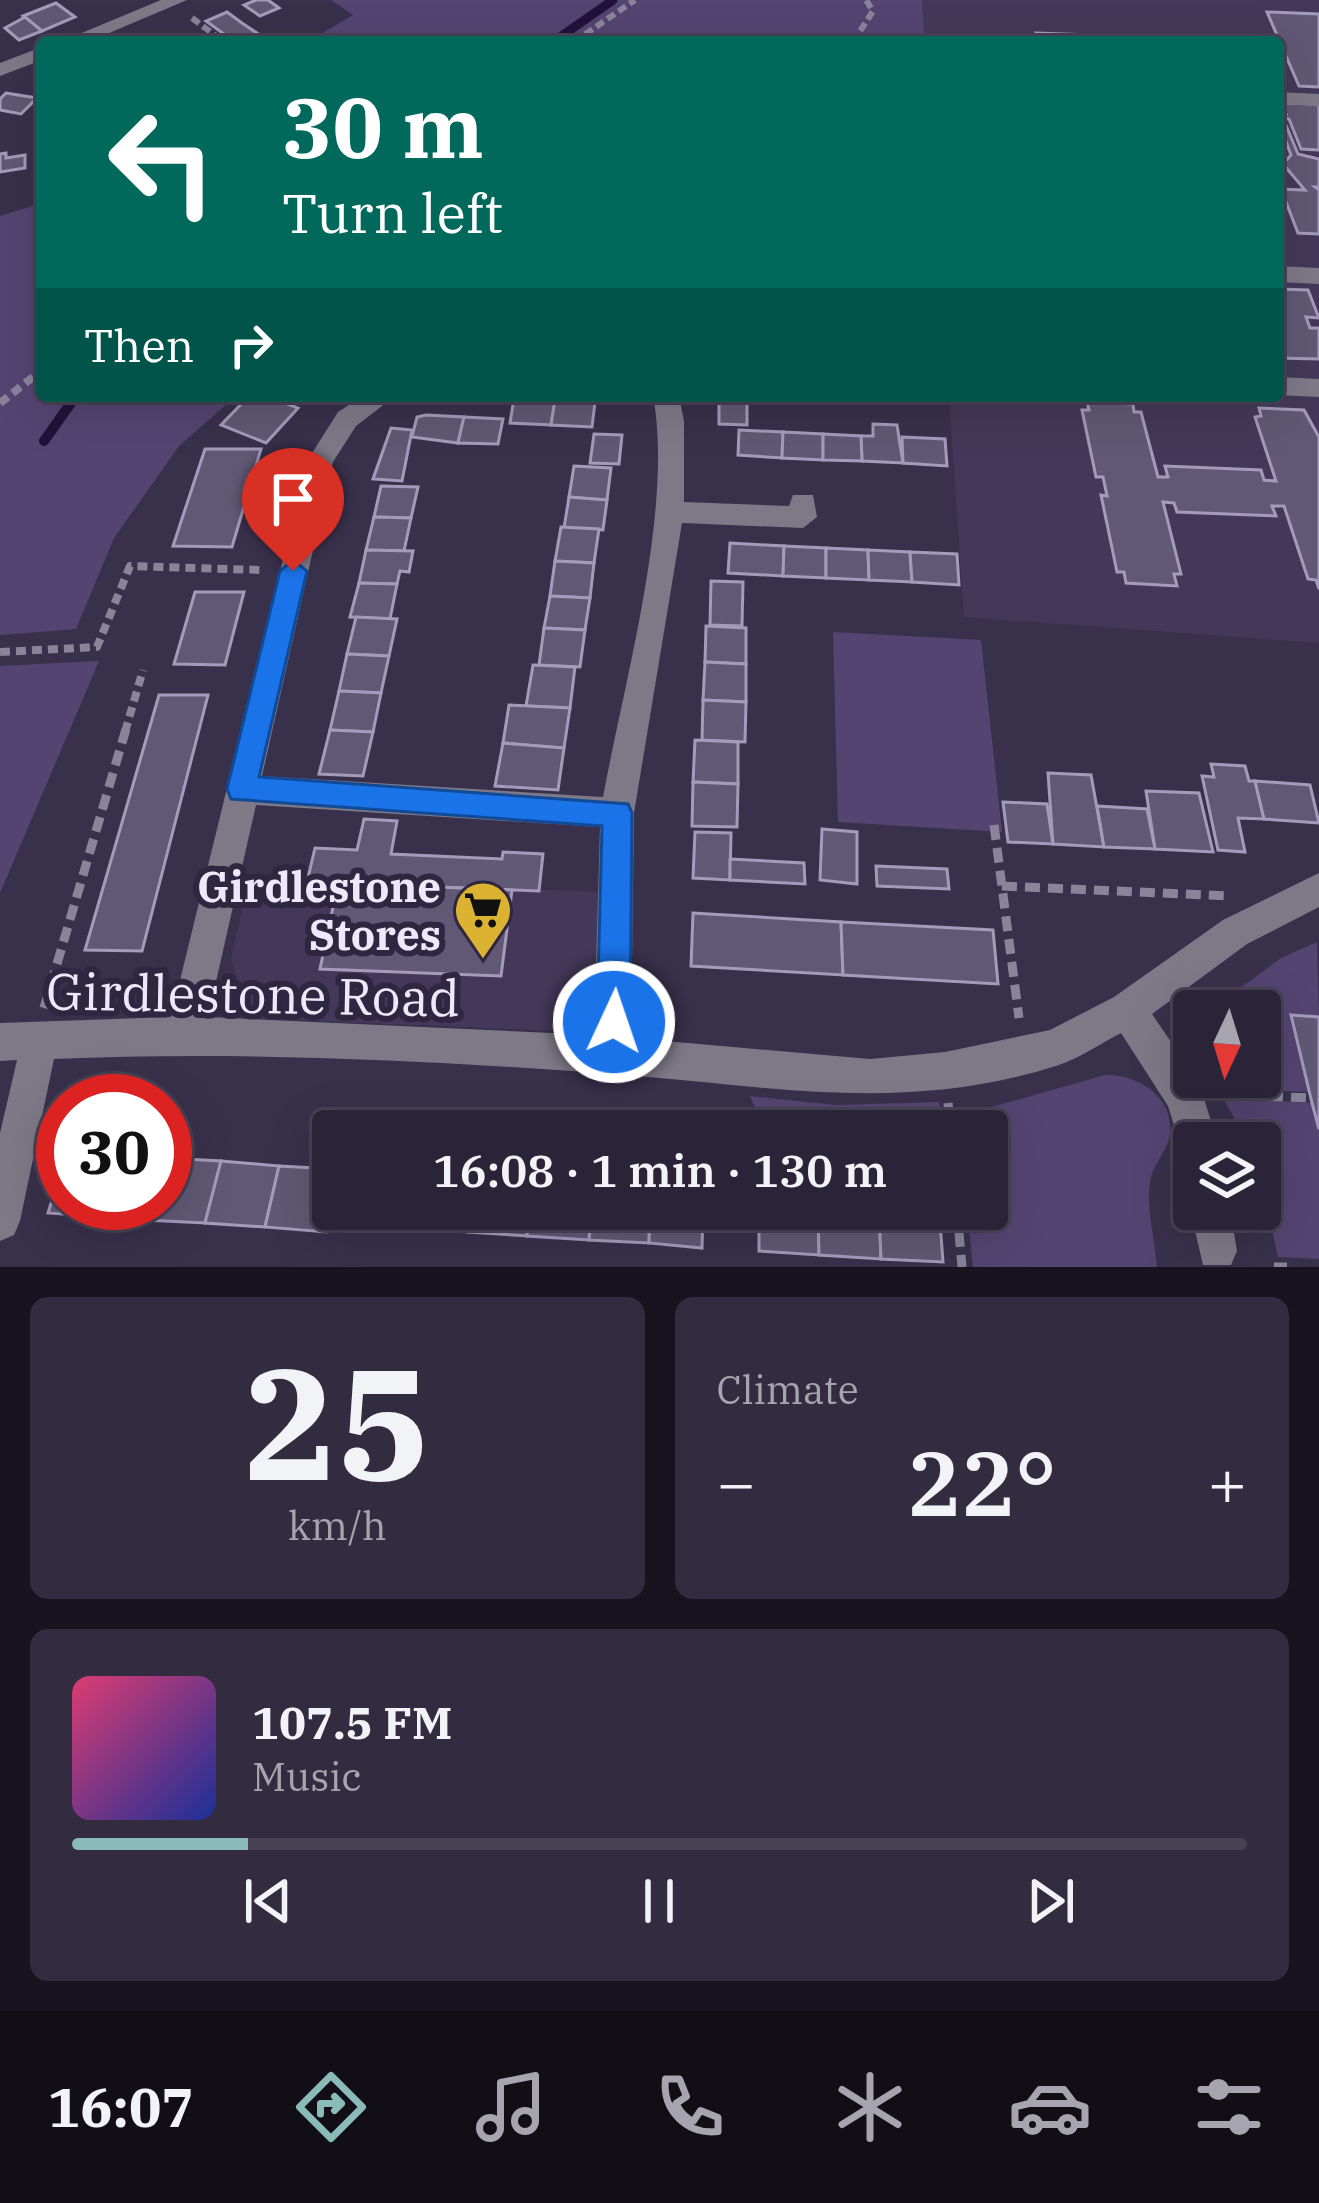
<!DOCTYPE html>
<meta charset="utf-8">
<style>
:root{--surface:#2b2438;--page:#332c40;--text:#f1f3f6;--muted:#a6a4ae;--line:#474153;--accent:#8bbbb9}
body{margin:0;font-family:"IBM Plex Serif",serif;background:var(--page);color:var(--text);height:100vh;display:flex;flex-direction:column;font-size:45px;white-space:nowrap}
*{box-sizing:border-box;margin:0}
p{font-size:39px;color:var(--muted)}
.icon{flex:none;width:66px;height:66px;fill:none;stroke:currentColor;stroke-width:2;stroke-linecap:round;stroke-linejoin:round}
.map{position:relative;height:1267px;overflow:hidden}
.details{display:flex;flex-direction:column;gap:30px;padding:30px;background:#18141f;flex:1}
.details>*{flex:none}
.top-card{position:absolute;left:36px;top:36px;width:1248px;height:366px;border-radius:12px;box-shadow:0 12px 48px #0002,0 0 0 3px var(--line);background:#00695c;color:#fff;overflow:hidden}
.needle{width:78px;rotate:184deg}
.tools{position:absolute;left:1173px;top:990px;display:grid;gap:24px}
.tools a{display:grid;place-items:center;width:108px;height:108px;border-radius:12px;background:var(--surface);box-shadow:0 12px 48px #0002,0 0 0 3px var(--line);font-size:60px}
.speed{position:absolute;left:36px;top:1074px;display:flex;gap:24px;font-size:60px;font-weight:700;text-align:center}
.speed>*{display:grid;place-content:center;width:156px;height:156px;border-radius:50%;background:var(--surface);box-shadow:0 12px 48px #0002,0 0 0 3px var(--line);line-height:1}
.speed .limit{border:18px solid #d22;background:#fff;color:#111}
.pin{position:absolute;display:grid;place-items:center;width:102px;height:102px;color:#fff;margin:-123px -51px;border-radius:50% 50% 50% 0;rotate:-45deg;box-shadow:0 0 12px #0007}
.pin .icon{rotate:45deg}
.me{position:absolute;width:132px;margin:-66px;rotate:3deg;stroke-linejoin:round;filter:drop-shadow(0 0 9px #0008)}
.turn{display:flex;align-items:center;gap:42px;height:252px;padding:0 48px;font-size:54px}
.turn .icon{width:156px;height:156px;stroke-width:2.5}
.turn b{display:block;font-size:84px;line-height:102px}
.then{display:flex;align-items:center;height:114px;padding:0 48px;background:#0003;gap:24px;font-size:45px}
.big{font-size:90px;font-weight:600;line-height:1.1}
.details .tile{flex:1;display:flex;flex-direction:column;justify-content:center;gap:18px;min-width:0;padding:0 42px;border-radius:18px;background:var(--page)}
.details .dial{align-items:center;gap:0}
.dial b{font-size:156px;line-height:1}
.song{display:flex;align-items:center;gap:36px}
.cover{width:144px;height:144px;border-radius:18px;background:linear-gradient(135deg,hsl(340 70% 55%),hsl(230 70% 35%))}
.played{height:12px;border-radius:6px;background:linear-gradient(90deg,var(--accent) 15%,var(--line) 15%)}
.keys{display:flex;justify-content:space-around;direction:ltr}
.heat{display:flex;justify-content:space-between;align-items:center;font-size:66px;direction:ltr}
.details .tiles{flex:1;display:grid;gap:30px;grid-template-columns:1fr 1fr}
.tile:last-child{grid-column:span 2}
.trip{position:absolute;left:312px;top:1110px;width:696px;height:120px;border-radius:12px;background:var(--surface);box-shadow:0 12px 48px #0002,0 0 0 3px var(--line);font-weight:600;line-height:120px;text-align:center}
.tab-bar{display:flex;height:192px;justify-content:space-around;align-items:center;background:#110e16;color:var(--muted)}
.tab-bar .icon{width:84px;height:84px}
.tab-bar .selected{color:var(--accent)}
.tab-bar b{font-size:54px;color:var(--text)}
.map>svg:first-child{display:block}
</style>
<div class="map">
<svg width="1319" height="1267" viewBox="0 0 1319 1267">
<rect width="100%" height="100%" fill="#39304b"/>
<g fill="#433859">
<polygon points="922,0 1319,0 1319,643 964,617 949,396 1278,396 1278,42 925,42"/>
<polygon points="249,878 602,892 599,974 557,1031 250,1018 231,959"/>
</g>
<g fill="#544472">
<polygon points="331,0 922,0 925,42 307,42 353,15"/>
<polygon points="42,203 42,396 236,396 179,446 114,538 76,629 0,635 0,216"/>
<polygon points="833,632 981,640 1002,832 838,822"/>
<polygon points="99,661 0,893 0,666"/>
<polygon points="1317,942 1319,1017 1291,1016 1310,1092 1218,1089 1210,1077 1260,1077 1260,1011 1209,1011 1281,958"/>
<path d="M 1105,1075 C 1139,1074 1178,1099 1169,1139 C 1165,1154 1152,1166 1150,1182 C 1146,1207 1155,1241 1157,1267 L 973,1267 L 967,1209 L 987,1209 L 987,1131 L 961,1131 L 962,1120 L 974,1112 Z"/>
<polygon points="750,1096 836,1105 939,1102 941,1112 934,1131 806,1131 758,1115"/>
<polygon points="1223,1098 1312,1103 1319,1129 1319,1259 1278,1257 1260,1177 1260,1143 1248,1143"/>
</g>
<g fill="none" stroke-linecap="round" stroke-linejoin="round">
<polyline stroke="#22123b" stroke-width="9" points="553,42 613,0"/>
<polyline stroke="#22123b" stroke-width="10" points="44,441 76,396"/>
</g>
<g fill="#615875" stroke="#a49abb" stroke-width="3">
<polygon points="256,0 268,0 279,8 260,16 244,5"/>
<polygon points="56,3 75,17 42,31 23,16"/>
<polygon points="227,12 242,23 257,33 235,42 206,21"/>
<polygon points="1267,12 1319,14 1319,87 1299,86"/>
<polygon points="25,17 42,31 19,40 5,28"/>
<polygon points="1036,33 1120,36 1122,42 1038,42"/>
<polygon points="6,93 37,98 21,114 0,110 0,99"/>
<polygon points="1281,103 1319,104 1319,150 1301,149 1289,119 1283,118 1298,154 1319,159 1319,187 1315,187 1319,190 1319,234 1298,233 1281,189 1305,190 1283,164 1291,155 1278,120 1278,114 1286,114"/>
<polygon points="6,153 6,158 25,155 25,168 0,172 0,154"/>
<polygon points="1278,289 1308,290 1319,318 1306,317 1310,328 1319,328 1319,359 1278,358"/>
<polygon points="249,396 267,396 298,408 266,443 221,425"/>
<polygon points="747,396 747,425 719,424 719,396"/>
<polygon points="514,398 555,400 551,425 510,423"/>
<polygon points="555,400 595,402 592,427 551,425"/>
<polygon points="1087,402 1133,404 1134,412 1141,412 1158,477 1168,477 1165,466 1261,470 1264,480 1276,481 1255,417 1261,416 1259,408 1304,410 1319,437 1319,589 1316,580 1308,579 1284,506 1272,506 1276,516 1177,512 1174,503 1163,502 1181,574 1174,574 1177,586 1126,583 1124,572 1117,572 1101,495 1107,496 1103,477 1096,477 1082,410 1089,410"/>
<polygon points="426,415 464,417 458,443 412,437 417,417"/>
<polygon points="464,417 503,419 498,444 458,443"/>
<polygon points="873,424 897,425 903,463 862,461 861,436 873,436"/>
<polygon points="391,428 412,430 402,481 373,479"/>
<polygon points="739,430 783,432 782,458 738,455"/>
<polygon points="783,432 823,434 823,460 782,458"/>
<polygon points="594,434 622,435 619,464 590,463"/>
<polygon points="823,434 861,436 862,461 823,460"/>
<polygon points="902,437 945,439 947,466 903,463"/>
<polygon points="205,449 261,449 232,547 173,546"/>
<polygon points="574,466 611,468 607,500 569,497"/>
<polygon points="381,486 418,487 411,518 374,517"/>
<polygon points="569,497 607,500 603,530 564,528"/>
<polygon points="374,517 411,518 404,551 366,550"/>
<polygon points="561,527 599,529 594,563 555,561"/>
<polygon points="730,543 784,546 783,576 728,573"/>
<polygon points="784,546 826,548 826,578 783,576"/>
<polygon points="826,548 868,550 869,580 826,578"/>
<polygon points="366,550 413,551 409,572 400,571 397,584 359,583"/>
<polygon points="868,550 910,552 912,582 869,580"/>
<polygon points="910,552 957,554 959,585 912,582"/>
<polygon points="555,561 594,563 590,598 550,596"/>
<polygon points="711,581 743,582 742,626 710,625"/>
<polygon points="359,583 397,584 390,619 350,617"/>
<polygon points="195,592 244,592 225,665 174,664"/>
<polygon points="550,596 590,598 585,630 544,628"/>
<polygon points="356,617 397,619 389,656 347,654"/>
<polygon points="706,626 746,628 746,664 705,662"/>
<polygon points="544,628 585,630 580,667 539,665"/>
<polygon points="347,654 389,656 381,693 339,691"/>
<polygon points="705,662 746,664 746,702 703,700"/>
<polygon points="533,665 575,667 570,708 526,706"/>
<polygon points="339,691 381,693 373,732 330,730"/>
<polygon points="159,695 208,695 142,951 85,950"/>
<polygon points="703,700 746,702 745,742 702,740"/>
<polygon points="509,705 570,708 564,748 503,743"/>
<polygon points="330,730 373,732 363,776 319,774"/>
<polygon points="695,740 738,742 738,784 693,782"/>
<polygon points="503,743 564,748 558,790 495,786"/>
<polygon points="1211,764 1245,766 1249,781 1255,781 1264,819 1238,818 1245,852 1218,850 1202,776 1214,777"/>
<polygon points="1048,773 1091,775 1104,847 1053,844"/>
<polygon points="1255,781 1310,785 1319,823 1264,819"/>
<polygon points="693,782 738,784 737,827 692,826"/>
<polygon points="1146,791 1199,793 1213,852 1155,849"/>
<polygon points="1003,802 1047,804 1053,844 1008,842"/>
<polygon points="1097,806 1147,809 1155,849 1104,847"/>
<polygon points="364,819 397,821 391,854 502,859 503,852 543,854 539,891 307,882 315,848 357,850"/>
<polygon points="822,829 857,832 857,884 820,880"/>
<polygon points="695,832 731,833 730,880 693,878"/>
<polygon points="730,859 804,863 805,884 730,880"/>
<polygon points="876,866 947,869 949,889 877,886"/>
<polygon points="338,883 512,890 501,976 320,969"/>
<polygon points="693,913 841,922 843,975 691,966"/>
<polygon points="841,922 993,930 998,984 843,975"/>
<polygon points="1291,1015 1319,1017 1319,1129 1312,1103"/>
<polygon points="165,1158 221,1161 205,1223 145,1220 149,1203 165,1203"/>
<polygon points="221,1161 279,1166 265,1227 205,1223"/>
<polygon points="63,1165 63,1203 92,1203 88,1216 48,1213"/>
<polygon points="279,1166 333,1169 326,1232 265,1227"/>
<polygon points="92,1203 149,1203 145,1220 88,1216"/>
<polygon points="351,1209 408,1209 405,1228 348,1225"/>
<polygon points="408,1209 472,1209 469,1232 405,1228"/>
<polygon points="472,1209 530,1209 527,1236 469,1232"/>
<polygon points="530,1209 592,1209 589,1240 527,1236"/>
<polygon points="592,1209 650,1209 649,1243 589,1240"/>
<polygon points="650,1209 703,1209 702,1248 649,1243"/>
<polygon points="759,1209 818,1209 819,1255 759,1251"/>
<polygon points="818,1209 879,1209 881,1259 819,1255"/>
<polygon points="879,1209 939,1209 943,1262 881,1259"/>
</g>
<g fill="none" stroke-linecap="round" stroke-linejoin="round">
<g stroke="#8a839a" stroke-width="6" stroke-dasharray="9 4.5" stroke-linecap="butt">
<polyline points="192,18 224,42"/>
<polyline points="574,42 635,0"/>
<polyline points="853,42 873,11 866,0"/>
</g>
<g stroke="#8a839a" stroke-width="8" stroke-dasharray="10 6" stroke-linecap="butt">
<polyline points="0,403 42,370"/>
<polyline points="0,652 97,647 130,566 262,570"/>
<polyline points="125,732 143,670"/>
</g>
<g stroke="#8a839a" stroke-width="9" stroke-dasharray="15 8" stroke-linecap="butt">
<polyline points="994,825 1019,1018"/>
<polyline points="1002,886 1229,896"/>
<polyline points="44,1008 126,729"/>
<polyline points="1222,1095 1311,1098"/>
<polyline points="948,1103 951,1131"/>
<polyline points="957,1209 962,1267"/>
<polyline points="1274,1267 1287,1267"/>
</g>
<g fill="#7d7987" fill-rule="evenodd">
<polygon points="161,0 187,0 88,42 60,42"/>
<polygon points="42,47 42,60 0,76 0,63"/>
<polygon points="1278,92 1319,94 1319,106 1278,104"/>
<polygon points="1278,266 1319,268 1319,284 1278,282"/>
<polygon points="1278,377 1319,379 1319,397 1278,395"/>
<path d="M 363,396 L 395,396 L 356,426 L 333,462 L 262,776 L 603,797 C 624,683 674,507 653,396 L 679,396 L 684,421 L 684,502 L 789,506 L 793,495 L 813,495 L 817,517 L 803,528 L 682,523 L 634,813 L 631,1038 L 870,1059 L 945,1052 L 1050,1030 L 1114,997 L 1223,920 L 1319,873 L 1319,907 L 1247,944 L 1152,1014 L 1199,1083 L 1218,1143 L 1194,1143 L 1194,1161 L 1184,1157 L 1168,1106 L 1121,1033 C 1100,1044 1078,1059 1056,1066 C 901,1115 767,1085 612,1074 C 427,1060 239,1051 54,1059 L 20,1221 L 14,1235 L 0,1241 L 0,1133 L 17,1060 L 0,1061 L 0,1023 L 171,1017 L 307,461 L 338,412 ZM 256,805 L 600,827 L 594,1035 L 208,1017 Z"/>
<polygon points="1194,1199 1194,1209 1230,1209 1237,1251 1231,1265 1203,1265 1190,1209"/>
</g>
</g>
<polygon fill="#1a73e8" stroke="#114b97" stroke-width="3" points="293,560 307,571 259,777 628,804 632,813 630,1022 625,1034 614,1039 602,1034 597,1022 602,826 231,799 227,789 280,571"/>
<defs>
<symbol id="supermarket-pin" viewBox="-11 -11 22 30"><path d="M0 17L-7.5 6A9.5 9.5 0 1 1 7.5 6Z" fill="#dcb233" stroke="#2f2640"/><path d="M-6-5.5h2.5l.6 2H6L4.5 2H-2.5L-4.4-4H-6ZM-1.5 3.2a1.3 1.3 0 1 0 .1 0ZM3 3.2a1.3 1.3 0 1 0 .1 0Z" fill="#111"/></symbol>
</defs>
<g fill-rule="evenodd">
<use href="#supermarket-pin" x="450" y="877" width="66" height="90"/>
</g>
<g text-anchor="middle" dominant-baseline="central" stroke-width="12" stroke-linejoin="round" paint-order="stroke">
<g font-size="42" font-weight="bold" fill="#ede9fa" stroke="#2f2640" text-anchor="end">
<text x="441" y="886">Girdlestone<tspan x="441" dy="48">Stores</tspan></text>
</g>
<g font-size="51" fill="#ede9fa" stroke="#2f2640">
<text transform="translate(253 994) rotate(1)">Girdlestone Road</text>
</g>
</g>
</svg>
<div class="tools">
<a><svg class="needle" viewBox="-14 -14 28 28"><path d="M0-13l5 13h-10z" fill="#e53935"/><path d="M0 13l5-13h-10z" fill="#a6a4ae"/></svg></a>
<a><svg class="icon" aria-label="layers" viewBox="0 0 24 24"><path d="M12 4l9 5-9 5-9-5zM3 14l9 5 9-5"/></svg></a>
</div>
<div class="speed"><div class="limit">30</div></div>
<div class="pin" style="left:293px;top:571px;background:#d93025"><svg class="icon" aria-label="arrive" viewBox="0 0 24 24"><path d="M6 21V4h12l-3 4 3 4H6"/></svg></div>
<svg class="me" style="left:614px;top:1022px" viewBox="-20 -20 40 40"><circle r="17" fill="#1a73e8" stroke="#fff" stroke-width="3"/><path d="M0-11L8 9 0 5-8 9z" fill="#fff"/></svg>
<div class="trip">16:08 · 1 min · 130 m</div>
<div class="top-card">
<div class="turn"><svg class="icon" aria-label="left" viewBox="0 0 24 24"><path d="M17 20v-9H6M10 6l-5 5 5 5"/></svg><div><b>30 m</b>Turn left</div></div>
<div class="then">Then<svg class="icon" aria-label="right" viewBox="0 0 24 24"><path d="M7 20v-9h11M14 6l5 5-5 5"/></svg></div>
</div>
</div>
<section class="details">
<div class="tiles">
<div class="tile dial"><b>25</b><p>km/h</p></div>
<div class="tile"><p>Climate</p>
<div class="heat"><a>−</a><b class="big">22°</b><a>+</a></div>
</div>
<div class="tile">
<div class="song"><i class="cover"></i><div><b>107.5 FM</b><p>Music</p></div></div>
<div class="played"></div>
<div class="keys"><svg class="icon" aria-label="previous" viewBox="0 0 24 24"><path d="M18 5L8 12l10 7zM5 5v14"/></svg><svg class="icon" aria-label="pause" viewBox="0 0 24 24"><path d="M8 5v14M16 5v14"/></svg><svg class="icon" aria-label="next" viewBox="0 0 24 24"><path d="M6 5l10 7-10 7zM19 5v14"/></svg></div>
</div>
</div>
</section>
<nav class="tab-bar">
<b>16:07</b>
<svg class="icon selected" aria-label="directions" viewBox="0 0 24 24"><path d="M12 3l9 9-9 9-9-9zM9 14v-3h6M13 9l2 2-2 2"/></svg>
<svg class="icon" aria-label="music" viewBox="0 0 24 24"><path d="M9 18V5l10-2v13"/><circle cx="6" cy="18" r="3"/><circle cx="16" cy="16" r="3"/></svg>
<svg class="icon" aria-label="phone" viewBox="0 0 24 24"><path d="M5 4h4l2 5-3 2q2 4 5 5l2-3 5 2v4C11 20 4 13 5 4z"/></svg>
<svg class="icon" aria-label="climate" viewBox="0 0 24 24"><path d="M12 3v18M4 7l16 10M4 17L20 7"/></svg>
<svg class="icon" aria-label="car" viewBox="0 0 24 24"><path d="M5 17H2v-5l4-1 3-4h7l3 4 3 1v5h-3M9 17h6M6 11h13"/><circle cx="7" cy="17" r="2"/><circle cx="17" cy="17" r="2"/></svg>
<svg class="icon" aria-label="filters" viewBox="0 0 24 24"><path d="M4 7h16M4 17h16"/><circle cx="9" cy="7" r="2"/><circle cx="15" cy="17" r="2"/></svg>
</nav>
